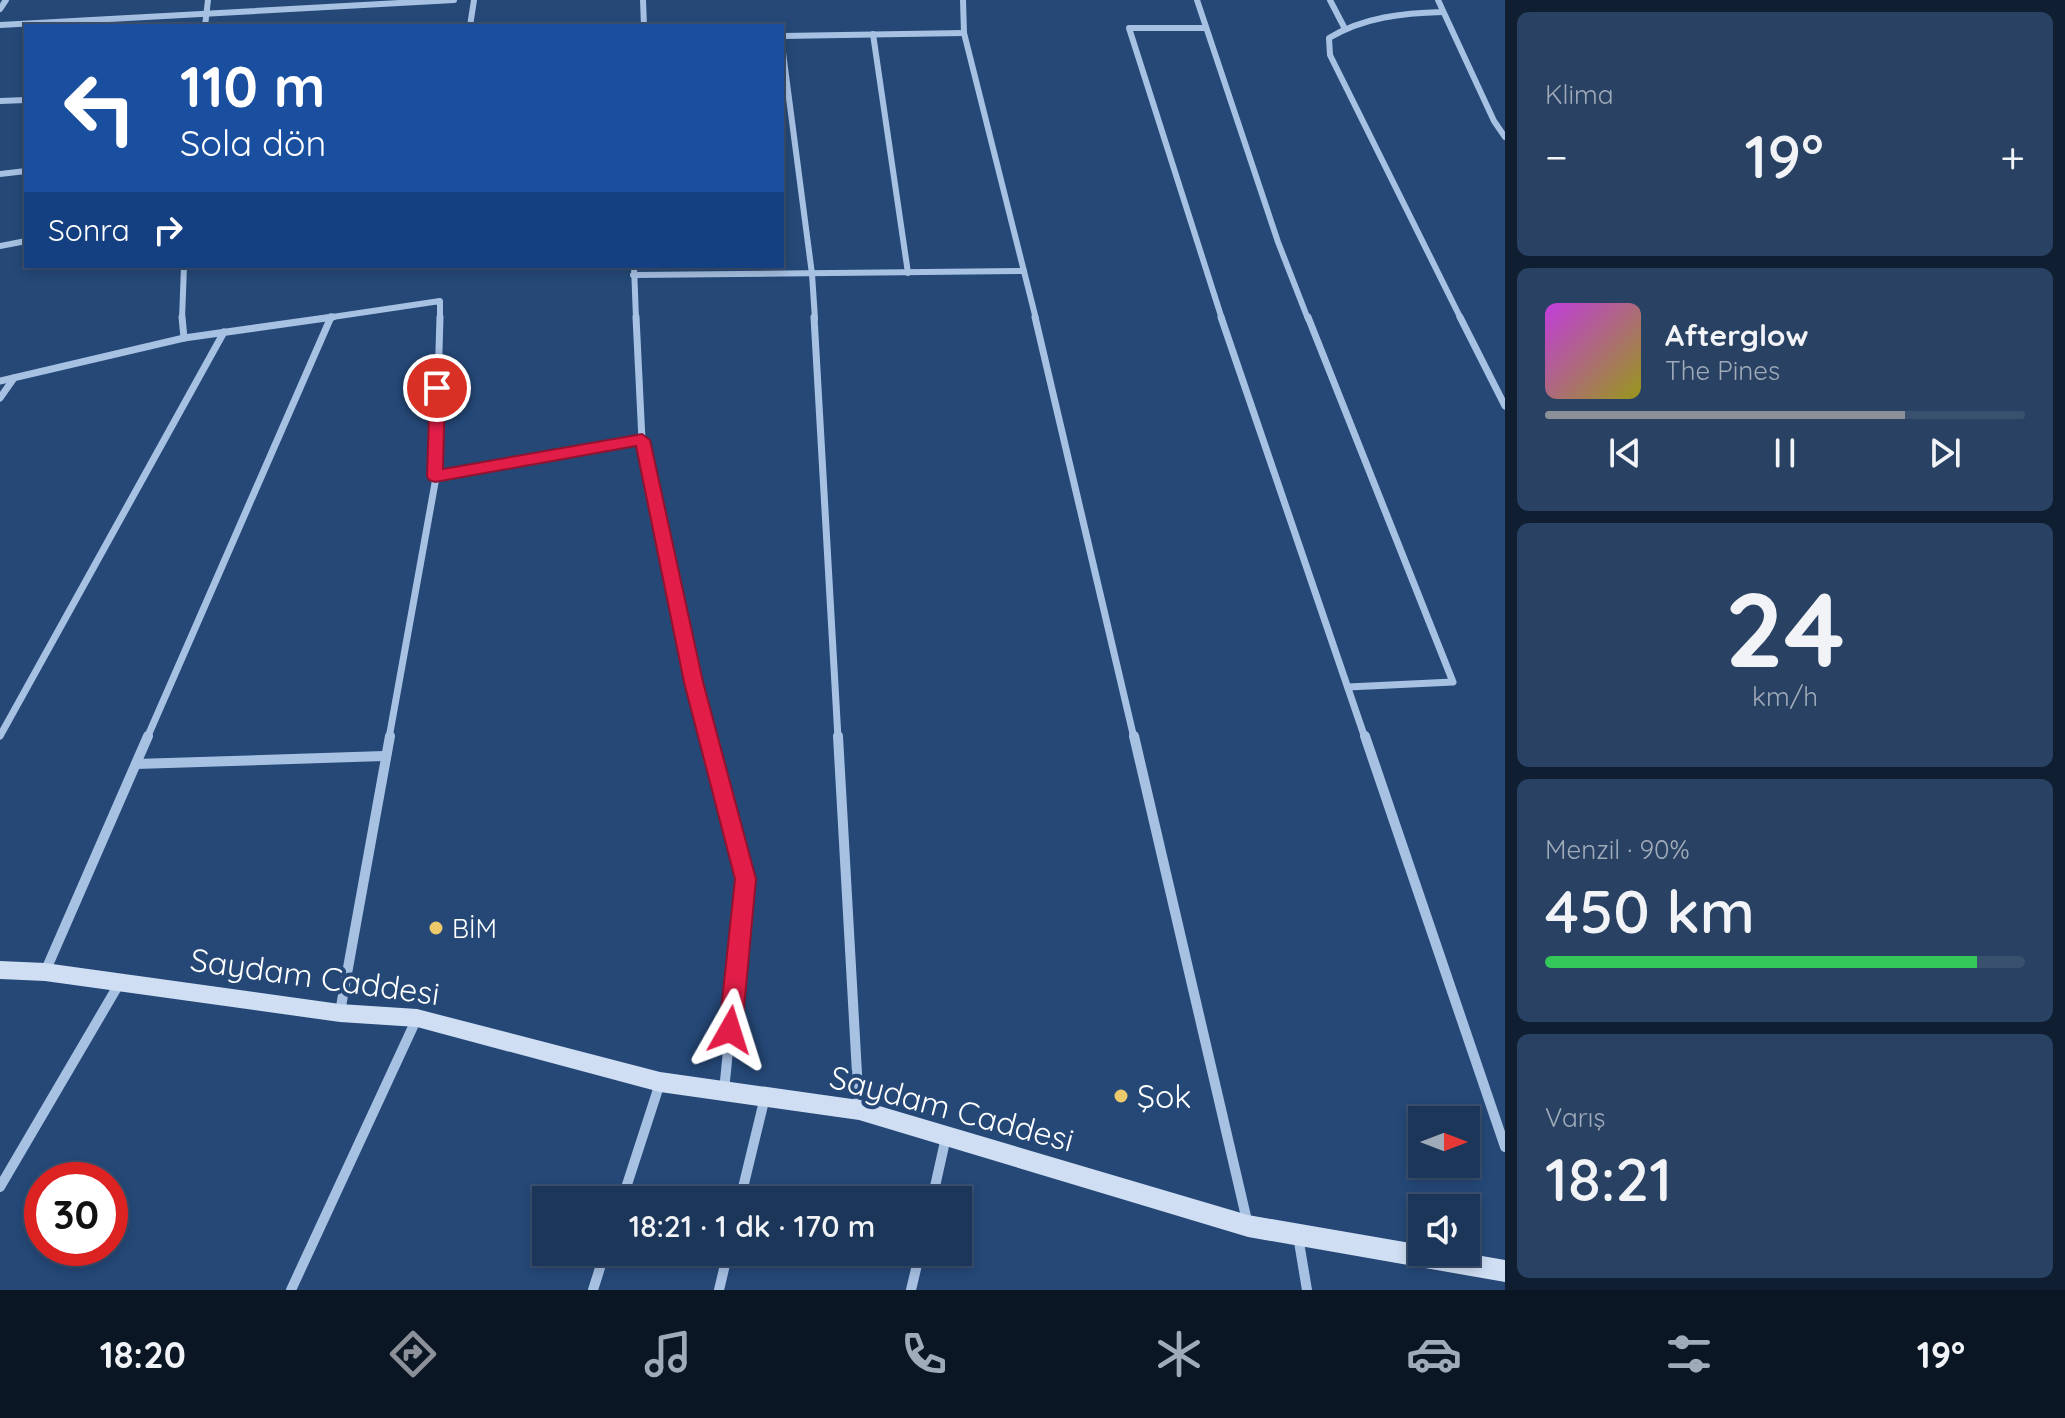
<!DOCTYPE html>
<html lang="tr">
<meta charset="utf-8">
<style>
:root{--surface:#1c3659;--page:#294162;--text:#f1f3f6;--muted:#a0abba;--line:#3a506f;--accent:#8c9099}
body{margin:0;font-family:Quicksand,sans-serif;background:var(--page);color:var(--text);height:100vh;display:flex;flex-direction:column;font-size:30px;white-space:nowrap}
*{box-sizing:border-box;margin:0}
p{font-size:26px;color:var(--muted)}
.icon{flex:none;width:44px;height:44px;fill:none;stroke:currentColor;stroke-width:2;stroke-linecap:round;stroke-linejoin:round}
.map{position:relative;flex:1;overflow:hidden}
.sheet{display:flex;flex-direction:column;gap:12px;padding:12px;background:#0f1e31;width:560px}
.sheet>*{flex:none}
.banner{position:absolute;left:24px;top:24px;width:760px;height:244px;border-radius:0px;box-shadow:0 4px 12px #0003,0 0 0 2px var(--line);background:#1a4fa0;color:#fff;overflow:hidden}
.needle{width:52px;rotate:90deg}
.fabs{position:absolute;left:1408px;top:1106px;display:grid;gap:16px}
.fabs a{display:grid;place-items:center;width:72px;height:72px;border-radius:0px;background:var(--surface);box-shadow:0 4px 12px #0003,0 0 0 2px var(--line);font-size:40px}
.speed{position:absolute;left:24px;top:1162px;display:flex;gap:16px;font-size:40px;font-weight:700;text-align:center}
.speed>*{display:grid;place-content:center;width:104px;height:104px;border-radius:50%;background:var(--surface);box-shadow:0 4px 12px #0003,0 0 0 2px var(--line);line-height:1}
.speed .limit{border:12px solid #d22;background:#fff;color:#111}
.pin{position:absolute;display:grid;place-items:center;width:68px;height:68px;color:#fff;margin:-34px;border:4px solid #fff;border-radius:50%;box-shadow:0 2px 8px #0007}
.me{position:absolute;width:88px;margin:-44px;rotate:6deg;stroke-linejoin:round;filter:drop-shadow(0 0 6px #0008)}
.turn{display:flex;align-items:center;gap:28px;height:168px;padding:0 24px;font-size:36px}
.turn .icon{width:104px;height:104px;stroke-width:2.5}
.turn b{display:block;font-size:56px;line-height:68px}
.then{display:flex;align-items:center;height:76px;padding:0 24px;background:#0003;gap:16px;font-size:30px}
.big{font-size:60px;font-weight:600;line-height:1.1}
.sheet .widget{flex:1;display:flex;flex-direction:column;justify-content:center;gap:12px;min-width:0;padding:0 28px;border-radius:12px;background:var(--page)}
.sheet .dial{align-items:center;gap:0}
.dial b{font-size:104px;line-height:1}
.song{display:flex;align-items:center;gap:24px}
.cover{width:96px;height:96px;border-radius:12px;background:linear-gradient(135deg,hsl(290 70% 55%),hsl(60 70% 35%))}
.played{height:8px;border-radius:4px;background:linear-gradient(90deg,var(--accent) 75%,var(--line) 75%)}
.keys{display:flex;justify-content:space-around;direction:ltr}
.heat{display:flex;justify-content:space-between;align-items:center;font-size:44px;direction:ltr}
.charge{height:12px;border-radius:6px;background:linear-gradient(90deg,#34c759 90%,var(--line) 0)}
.trip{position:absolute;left:532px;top:1186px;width:440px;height:80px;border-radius:0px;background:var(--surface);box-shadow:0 4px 12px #0003,0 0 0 2px var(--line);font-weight:600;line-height:80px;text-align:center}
.dock{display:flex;height:128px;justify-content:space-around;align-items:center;background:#0b1624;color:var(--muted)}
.dock .icon{width:56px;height:56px}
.dock .current{color:var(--accent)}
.dock b{font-size:36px;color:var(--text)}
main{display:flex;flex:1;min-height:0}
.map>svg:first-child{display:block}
</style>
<main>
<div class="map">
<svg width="1505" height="1290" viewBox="0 0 1505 1290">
<rect width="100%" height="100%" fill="#254877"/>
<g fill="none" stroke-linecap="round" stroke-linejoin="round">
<g stroke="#a7c1e3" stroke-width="6">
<polyline points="643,0 644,26"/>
<polyline points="963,0 964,33 1036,319"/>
<polyline points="1197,0 1278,242 1308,319"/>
<polyline points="1330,0 1344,27"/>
<polyline points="1438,0 1494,121 1505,137"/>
<polyline points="0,9 6,0"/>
<path d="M 1443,12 C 1403,13 1364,17 1329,38 L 1330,55 L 1461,319"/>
<polyline points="0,25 454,0"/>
<polyline points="205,26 208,0"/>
<polyline points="470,26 474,0"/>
<polyline points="1206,28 1129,28 1222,319"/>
<polyline points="873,34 908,273"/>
<polyline points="782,36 964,33"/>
<polyline points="782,45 812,274 815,319"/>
<polyline points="0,101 26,100"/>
<polyline points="0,174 26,171"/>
<polyline points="0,246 26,241"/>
<polyline points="634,266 636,319"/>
<polyline points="633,275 1024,271"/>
<polyline points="182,319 184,266"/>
<polyline points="319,319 440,301 440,319"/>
</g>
<g stroke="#a7c1e3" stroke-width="7">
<polyline points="182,317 184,338"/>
<polyline points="636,317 642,440 708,738"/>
<polyline points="814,317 838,738"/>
<polyline points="1035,317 1134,738"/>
<polyline points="1221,317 1365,738"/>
<polyline points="1308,317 1453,682 1348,687"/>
<polyline points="1460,317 1505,406"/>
<polyline points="0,381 184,338 333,317"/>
<polyline points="0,398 14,378"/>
<polyline points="435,476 642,440"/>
<polyline points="0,736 224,332"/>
<polyline points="147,738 331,317"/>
<polyline points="389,738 435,483 440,317"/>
</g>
<g stroke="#a7c1e3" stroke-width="10">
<polyline points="707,736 745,879 724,1091"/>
<polyline points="838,736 859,1109"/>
<polyline points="1134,736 1248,1225"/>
<polyline points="1365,736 1505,1147"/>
<polyline points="136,764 384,756"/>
<polyline points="45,972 148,736"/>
<polyline points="340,1012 390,736"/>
<polyline points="0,1187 119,984"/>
<polyline points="622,1200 660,1083"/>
<polyline points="740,1200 765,1097"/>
<polyline points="932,1200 946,1137"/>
<polyline points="1298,1236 1307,1290"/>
<polyline points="291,1290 417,1018"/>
<polyline points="593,1290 605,1252"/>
<polyline points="719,1290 728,1252"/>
<polyline points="911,1290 920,1252"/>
</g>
<polygon fill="#cfdef3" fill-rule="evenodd" points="0,961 45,963 340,1004 417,1009 660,1072 859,1100 1248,1215 1422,1245 1422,1252 1459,1252 1505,1260 1505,1282 1248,1237 859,1120 660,1092 417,1027 340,1022 45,981 0,979"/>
</g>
<polygon fill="#e11d48" stroke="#92132f" stroke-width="2" points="437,384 445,388 443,469 642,434 650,440 703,682 756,879 742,1030 738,1038 730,1041 722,1038 719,1030 735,879 684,682 636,446 435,482 429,480 427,476 430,388"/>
<g fill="#ecc96b" stroke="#254877" stroke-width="3">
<circle cx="436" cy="928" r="8"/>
<circle cx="1121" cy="1096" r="8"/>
</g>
<g text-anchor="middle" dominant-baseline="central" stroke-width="8" stroke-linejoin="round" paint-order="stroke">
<g font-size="26" fill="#fff" stroke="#254877" text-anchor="start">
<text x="452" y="928">BİM</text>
</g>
<g font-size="32" fill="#fff" stroke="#254877">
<text transform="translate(315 976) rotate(8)">Saydam Caddesi</text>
<text transform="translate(952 1108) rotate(15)">Saydam Caddesi</text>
</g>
<g font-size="32" fill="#fff" stroke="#254877" text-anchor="start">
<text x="1137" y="1096">Şok</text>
</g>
</g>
</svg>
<div class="fabs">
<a><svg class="needle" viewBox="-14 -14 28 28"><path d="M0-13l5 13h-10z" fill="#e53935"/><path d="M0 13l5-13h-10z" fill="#a0abba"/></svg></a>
<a><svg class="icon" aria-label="sound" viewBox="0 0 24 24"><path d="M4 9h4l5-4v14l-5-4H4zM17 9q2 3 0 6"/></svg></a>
</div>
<div class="speed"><div class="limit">30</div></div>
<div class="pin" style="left:437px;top:388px;background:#d93025"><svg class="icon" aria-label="arrive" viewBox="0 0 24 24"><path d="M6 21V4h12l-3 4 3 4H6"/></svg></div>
<svg class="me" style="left:730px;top:1030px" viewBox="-20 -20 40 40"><path d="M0-17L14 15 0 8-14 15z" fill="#e11d48" stroke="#fff" stroke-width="4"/></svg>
<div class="trip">18:21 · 1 dk · 170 m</div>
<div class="banner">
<div class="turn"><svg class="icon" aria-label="left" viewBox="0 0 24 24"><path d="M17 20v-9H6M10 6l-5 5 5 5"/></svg><div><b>110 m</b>Sola dön</div></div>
<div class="then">Sonra<svg class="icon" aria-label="right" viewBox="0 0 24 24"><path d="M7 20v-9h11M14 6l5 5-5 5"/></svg></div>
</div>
</div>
<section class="sheet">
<div class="widget"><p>Klima</p>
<div class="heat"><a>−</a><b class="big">19°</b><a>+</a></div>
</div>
<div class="widget">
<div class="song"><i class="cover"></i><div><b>Afterglow</b><p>The Pines</p></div></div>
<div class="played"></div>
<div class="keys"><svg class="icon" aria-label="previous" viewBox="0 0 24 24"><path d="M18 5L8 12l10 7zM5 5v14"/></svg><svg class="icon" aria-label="pause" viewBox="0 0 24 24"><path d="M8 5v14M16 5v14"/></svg><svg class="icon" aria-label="next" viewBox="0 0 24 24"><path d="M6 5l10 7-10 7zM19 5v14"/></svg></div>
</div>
<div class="widget dial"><b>24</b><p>km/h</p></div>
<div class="widget"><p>Menzil · 90%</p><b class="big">450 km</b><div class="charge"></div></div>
<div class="widget"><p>Varış</p><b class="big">18:21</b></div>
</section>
</main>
<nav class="dock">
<b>18:20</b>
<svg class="icon current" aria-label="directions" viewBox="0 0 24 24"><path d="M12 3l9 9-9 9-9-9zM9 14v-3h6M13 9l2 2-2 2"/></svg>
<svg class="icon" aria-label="music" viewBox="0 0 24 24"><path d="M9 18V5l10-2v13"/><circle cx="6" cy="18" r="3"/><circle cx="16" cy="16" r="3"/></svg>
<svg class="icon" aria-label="phone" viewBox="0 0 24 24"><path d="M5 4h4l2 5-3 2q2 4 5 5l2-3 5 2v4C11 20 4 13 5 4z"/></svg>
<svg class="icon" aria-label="climate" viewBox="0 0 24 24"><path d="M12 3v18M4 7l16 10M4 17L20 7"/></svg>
<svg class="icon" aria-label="car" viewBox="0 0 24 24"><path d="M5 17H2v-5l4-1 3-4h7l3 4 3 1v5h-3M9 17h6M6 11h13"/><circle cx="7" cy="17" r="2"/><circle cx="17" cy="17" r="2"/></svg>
<svg class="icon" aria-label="filters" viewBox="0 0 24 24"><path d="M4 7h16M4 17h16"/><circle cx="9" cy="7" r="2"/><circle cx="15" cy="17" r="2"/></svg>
<b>19°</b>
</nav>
